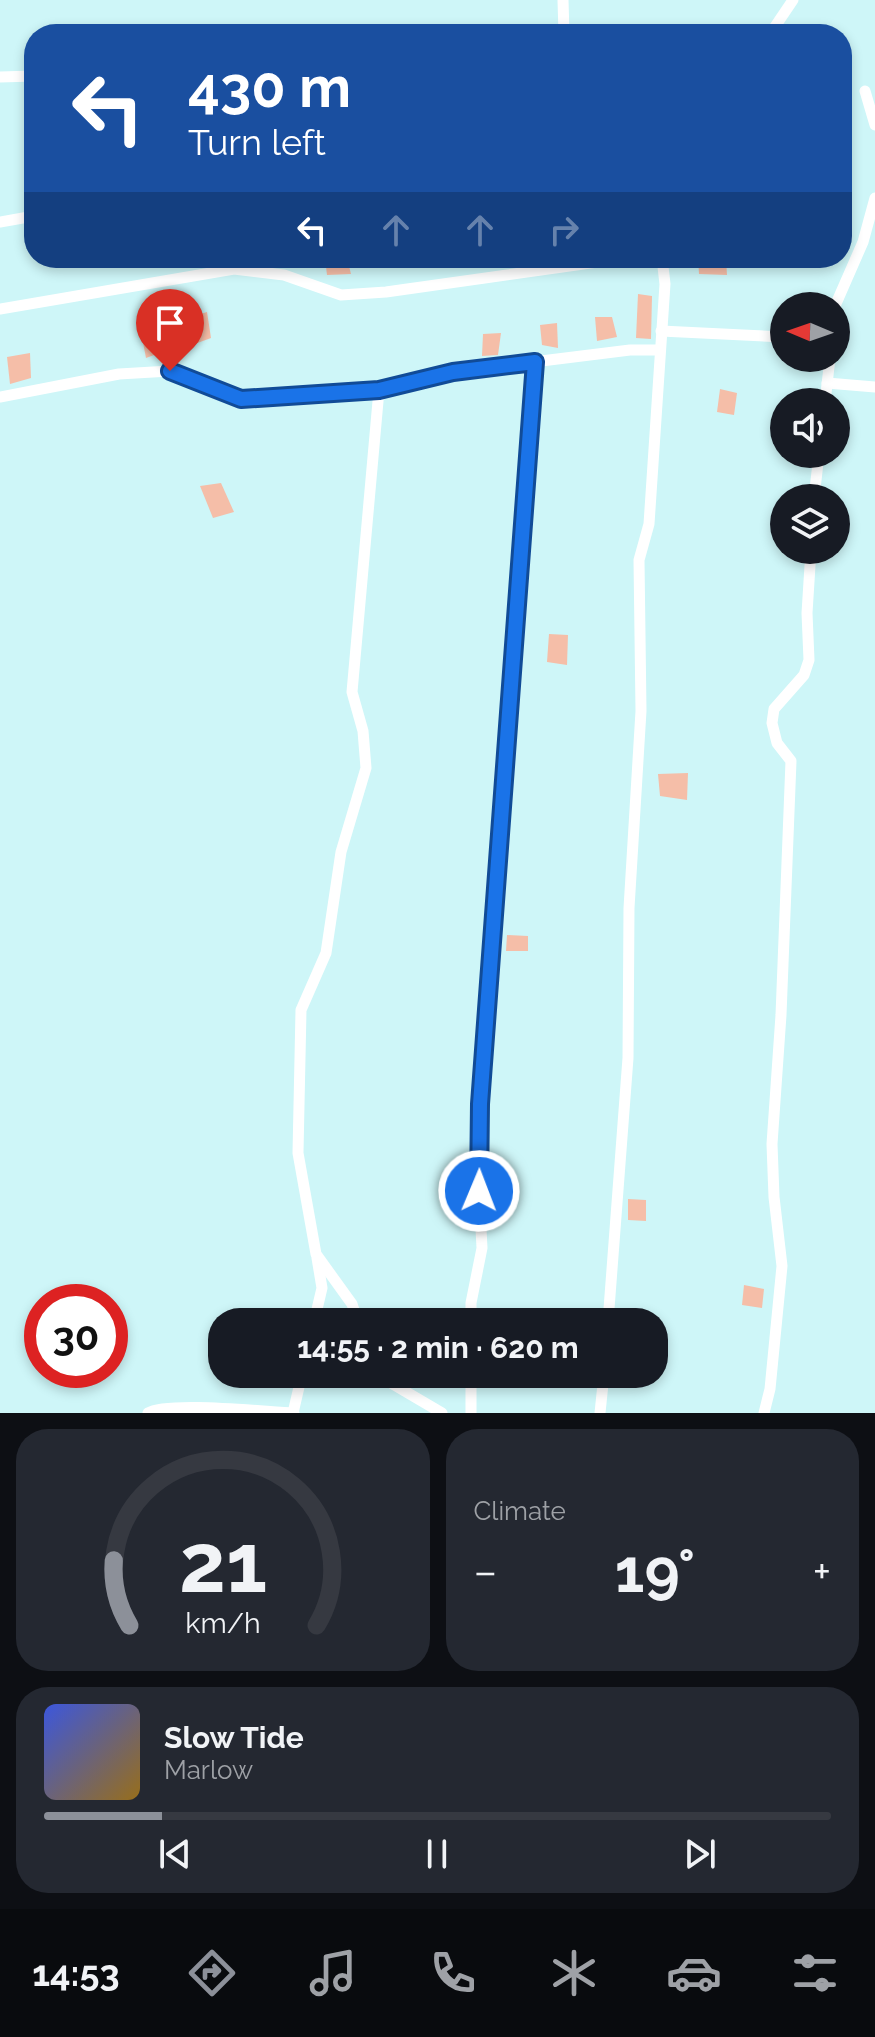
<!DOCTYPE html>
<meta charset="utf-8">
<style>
:root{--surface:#171b24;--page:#242831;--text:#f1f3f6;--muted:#9ea1a6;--line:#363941;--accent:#8c9099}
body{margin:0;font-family:Raleway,sans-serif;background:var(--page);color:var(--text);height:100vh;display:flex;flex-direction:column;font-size:30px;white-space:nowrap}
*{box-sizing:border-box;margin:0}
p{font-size:26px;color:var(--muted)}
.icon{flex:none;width:44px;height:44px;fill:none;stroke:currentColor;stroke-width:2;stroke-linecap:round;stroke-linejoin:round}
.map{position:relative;height:1413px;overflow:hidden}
.side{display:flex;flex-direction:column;gap:16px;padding:16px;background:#0d0f14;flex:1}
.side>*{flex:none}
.guide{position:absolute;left:24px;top:24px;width:828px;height:244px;border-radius:32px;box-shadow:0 4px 12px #0003;background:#1a4fa0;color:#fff;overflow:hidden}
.needle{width:52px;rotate:272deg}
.fabs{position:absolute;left:770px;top:292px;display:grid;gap:16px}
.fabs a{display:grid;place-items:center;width:80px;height:80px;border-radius:50%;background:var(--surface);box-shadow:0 4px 12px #0003;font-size:40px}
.speed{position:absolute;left:24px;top:1284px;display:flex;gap:16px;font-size:40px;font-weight:700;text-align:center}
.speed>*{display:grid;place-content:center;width:104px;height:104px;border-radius:50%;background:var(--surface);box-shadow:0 4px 12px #0003;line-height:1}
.speed .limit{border:12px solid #d22;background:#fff;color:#111}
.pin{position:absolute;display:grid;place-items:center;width:68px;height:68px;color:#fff;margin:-82px -34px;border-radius:50% 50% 50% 0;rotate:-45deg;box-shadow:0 0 8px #0007}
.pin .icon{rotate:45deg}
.me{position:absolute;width:88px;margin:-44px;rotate:1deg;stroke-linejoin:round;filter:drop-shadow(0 0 6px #0008)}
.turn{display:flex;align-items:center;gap:28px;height:168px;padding:0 32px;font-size:36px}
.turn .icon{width:104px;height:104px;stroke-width:2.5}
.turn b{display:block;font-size:56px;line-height:68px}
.lanes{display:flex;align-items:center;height:76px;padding:0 32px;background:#0003;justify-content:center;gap:40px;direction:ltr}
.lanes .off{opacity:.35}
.big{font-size:60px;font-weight:700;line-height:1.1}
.side .widget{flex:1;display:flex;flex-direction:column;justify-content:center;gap:12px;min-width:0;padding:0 28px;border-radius:32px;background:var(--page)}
.side .dial{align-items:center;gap:0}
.dial svg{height:208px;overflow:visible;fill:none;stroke:var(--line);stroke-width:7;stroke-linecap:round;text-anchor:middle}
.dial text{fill:var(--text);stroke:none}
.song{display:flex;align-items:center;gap:24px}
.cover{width:96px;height:96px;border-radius:12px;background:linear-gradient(135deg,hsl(230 70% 55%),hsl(40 70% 35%))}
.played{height:8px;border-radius:4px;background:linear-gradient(90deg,var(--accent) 15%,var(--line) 15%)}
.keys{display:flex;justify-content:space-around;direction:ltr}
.heat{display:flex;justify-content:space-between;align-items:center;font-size:44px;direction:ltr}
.side .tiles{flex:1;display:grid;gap:16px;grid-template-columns:1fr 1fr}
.widget:last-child{grid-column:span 2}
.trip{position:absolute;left:208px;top:1308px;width:460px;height:80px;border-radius:32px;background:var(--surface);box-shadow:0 4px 12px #0003;font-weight:700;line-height:80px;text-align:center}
.tab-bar{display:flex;height:128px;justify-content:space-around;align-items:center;background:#090b0e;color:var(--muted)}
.tab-bar .icon{width:56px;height:56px}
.tab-bar .current{color:var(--accent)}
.tab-bar b{font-size:36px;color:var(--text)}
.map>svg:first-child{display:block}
</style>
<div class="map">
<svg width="875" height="1413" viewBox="0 0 875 1413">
<rect width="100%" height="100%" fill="#cef6f8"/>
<g fill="#f5bea8">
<polygon points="325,258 347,258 351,274 327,275"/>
<polygon points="698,258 726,258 727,275 699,274"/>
<polygon points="638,294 652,296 651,339 636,338"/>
<polygon points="207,312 211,338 192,345 187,318"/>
<polygon points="595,317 612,317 617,337 597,341"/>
<polygon points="557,323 558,348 542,345 540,325"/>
<polygon points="161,326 165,351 146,358 141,332"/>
<polygon points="501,333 498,355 482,356 483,334"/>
<polygon points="30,353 31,378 10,384 7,357"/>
<polygon points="720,389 737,393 734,415 717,412"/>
<polygon points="221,483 234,512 213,518 200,486"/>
<polygon points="549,634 568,635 567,665 547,662"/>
<polygon points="688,773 687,800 660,796 658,774"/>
<polygon points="507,935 528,936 528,951 506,951"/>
<polygon points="628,1199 646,1200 646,1221 628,1220"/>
<polygon points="744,1285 764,1289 762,1308 742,1305"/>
</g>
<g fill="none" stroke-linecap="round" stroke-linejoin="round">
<g stroke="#fff" stroke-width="11">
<polyline points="563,0 564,34"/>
<polyline points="770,34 793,0"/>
<polyline points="0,77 34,76"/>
<polyline points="865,91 875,125"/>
<polyline points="0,222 34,216"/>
<polyline points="835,306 863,242 875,198"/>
<polyline points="0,309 234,269 284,275 341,295 386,292 626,258"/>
<polyline points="661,331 784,337"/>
<polyline points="827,383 875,387"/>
<polyline points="0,397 119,374 170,371 241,399 379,390 453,372 630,350 660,350"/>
<polyline points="825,402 830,358"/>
<polyline points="814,498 819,454"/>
<polyline points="314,1322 322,1288 317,1258"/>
<polyline points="358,1322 352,1304 316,1254 298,1153 301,1010 326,953 341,852 366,768 363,731 352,692 379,390"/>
<polyline points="471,1322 471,1303 482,1248 479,1191 480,1104 535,362"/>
<polyline points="608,1322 628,1058 629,908 641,711 639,560 649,524 665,284 662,258"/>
<polyline points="384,1374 391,1383 442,1413"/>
<path d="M 148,1413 C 167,1401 266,1412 294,1413"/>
<polyline points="293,1413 302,1374"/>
<polyline points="471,1413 471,1374"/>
<polyline points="600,1413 604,1374"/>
<polyline points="764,1413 770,1389 782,1266 774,1197 772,1144 781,1015 791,761 777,743 772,723 774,709 804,675 809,660 807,613 811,550"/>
</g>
</g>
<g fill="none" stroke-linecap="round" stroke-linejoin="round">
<defs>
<polyline id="route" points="170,371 241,399 379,390 453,372 535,362 480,1104 479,1191"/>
</defs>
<use href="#route" stroke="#114b97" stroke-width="20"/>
<use href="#route" stroke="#1a73e8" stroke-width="14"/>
</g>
</svg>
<div class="fabs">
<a><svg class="needle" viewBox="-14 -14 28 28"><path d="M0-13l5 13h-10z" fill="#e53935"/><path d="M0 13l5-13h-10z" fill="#9ea1a6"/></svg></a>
<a><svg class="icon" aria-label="sound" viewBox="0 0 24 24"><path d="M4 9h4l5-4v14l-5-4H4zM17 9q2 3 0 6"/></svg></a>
<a><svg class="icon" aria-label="layers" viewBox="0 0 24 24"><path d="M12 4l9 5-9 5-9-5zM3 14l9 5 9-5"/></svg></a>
</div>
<div class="speed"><div class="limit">30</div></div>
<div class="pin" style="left:170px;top:371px;background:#d93025"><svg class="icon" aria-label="arrive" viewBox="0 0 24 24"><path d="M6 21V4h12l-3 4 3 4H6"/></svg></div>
<svg class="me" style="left:479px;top:1191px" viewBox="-20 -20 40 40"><circle r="17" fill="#1a73e8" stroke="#fff" stroke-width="3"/><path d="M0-11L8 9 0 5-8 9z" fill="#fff"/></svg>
<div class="trip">14:55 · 2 min · 620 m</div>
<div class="guide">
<div class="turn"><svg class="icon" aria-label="left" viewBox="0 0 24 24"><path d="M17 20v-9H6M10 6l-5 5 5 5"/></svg><div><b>430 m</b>Turn left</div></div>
<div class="lanes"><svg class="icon" aria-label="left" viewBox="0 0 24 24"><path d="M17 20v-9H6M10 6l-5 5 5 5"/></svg><svg class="icon off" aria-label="ahead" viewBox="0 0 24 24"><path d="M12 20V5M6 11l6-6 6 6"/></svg><svg class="icon off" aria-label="ahead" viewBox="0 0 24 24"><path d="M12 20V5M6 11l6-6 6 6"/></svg><svg class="icon off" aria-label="right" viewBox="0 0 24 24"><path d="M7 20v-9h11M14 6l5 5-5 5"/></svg></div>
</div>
</div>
<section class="side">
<div class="tiles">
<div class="widget dial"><svg viewBox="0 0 100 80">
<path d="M14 69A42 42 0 1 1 86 69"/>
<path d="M14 69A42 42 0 0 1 8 44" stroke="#8c9099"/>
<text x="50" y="56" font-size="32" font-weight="700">21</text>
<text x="50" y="72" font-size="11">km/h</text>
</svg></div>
<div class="widget"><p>Climate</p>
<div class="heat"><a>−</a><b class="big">19°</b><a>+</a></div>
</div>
<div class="widget">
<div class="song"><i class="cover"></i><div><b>Slow Tide</b><p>Marlow</p></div></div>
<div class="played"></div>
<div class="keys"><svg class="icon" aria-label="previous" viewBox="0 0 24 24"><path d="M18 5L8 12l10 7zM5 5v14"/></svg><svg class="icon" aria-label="pause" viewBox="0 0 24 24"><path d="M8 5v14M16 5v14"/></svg><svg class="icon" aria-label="next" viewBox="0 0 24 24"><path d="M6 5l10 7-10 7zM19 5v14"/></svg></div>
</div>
</div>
</section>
<nav class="tab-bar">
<b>14:53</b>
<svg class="icon current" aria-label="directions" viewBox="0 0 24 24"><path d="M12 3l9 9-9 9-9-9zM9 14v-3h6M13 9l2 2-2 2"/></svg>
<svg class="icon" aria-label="music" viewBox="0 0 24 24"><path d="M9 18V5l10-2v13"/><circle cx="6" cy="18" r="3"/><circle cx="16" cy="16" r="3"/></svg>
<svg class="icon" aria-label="phone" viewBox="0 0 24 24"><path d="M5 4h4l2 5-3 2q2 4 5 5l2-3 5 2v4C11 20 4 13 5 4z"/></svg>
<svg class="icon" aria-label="climate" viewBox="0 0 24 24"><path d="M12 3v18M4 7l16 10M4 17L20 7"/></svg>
<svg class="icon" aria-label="car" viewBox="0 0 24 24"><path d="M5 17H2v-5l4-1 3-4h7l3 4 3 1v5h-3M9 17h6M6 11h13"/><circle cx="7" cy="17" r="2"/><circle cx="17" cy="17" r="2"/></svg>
<svg class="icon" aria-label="filters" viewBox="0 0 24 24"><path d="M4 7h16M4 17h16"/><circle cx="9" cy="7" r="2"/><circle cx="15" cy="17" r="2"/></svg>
</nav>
